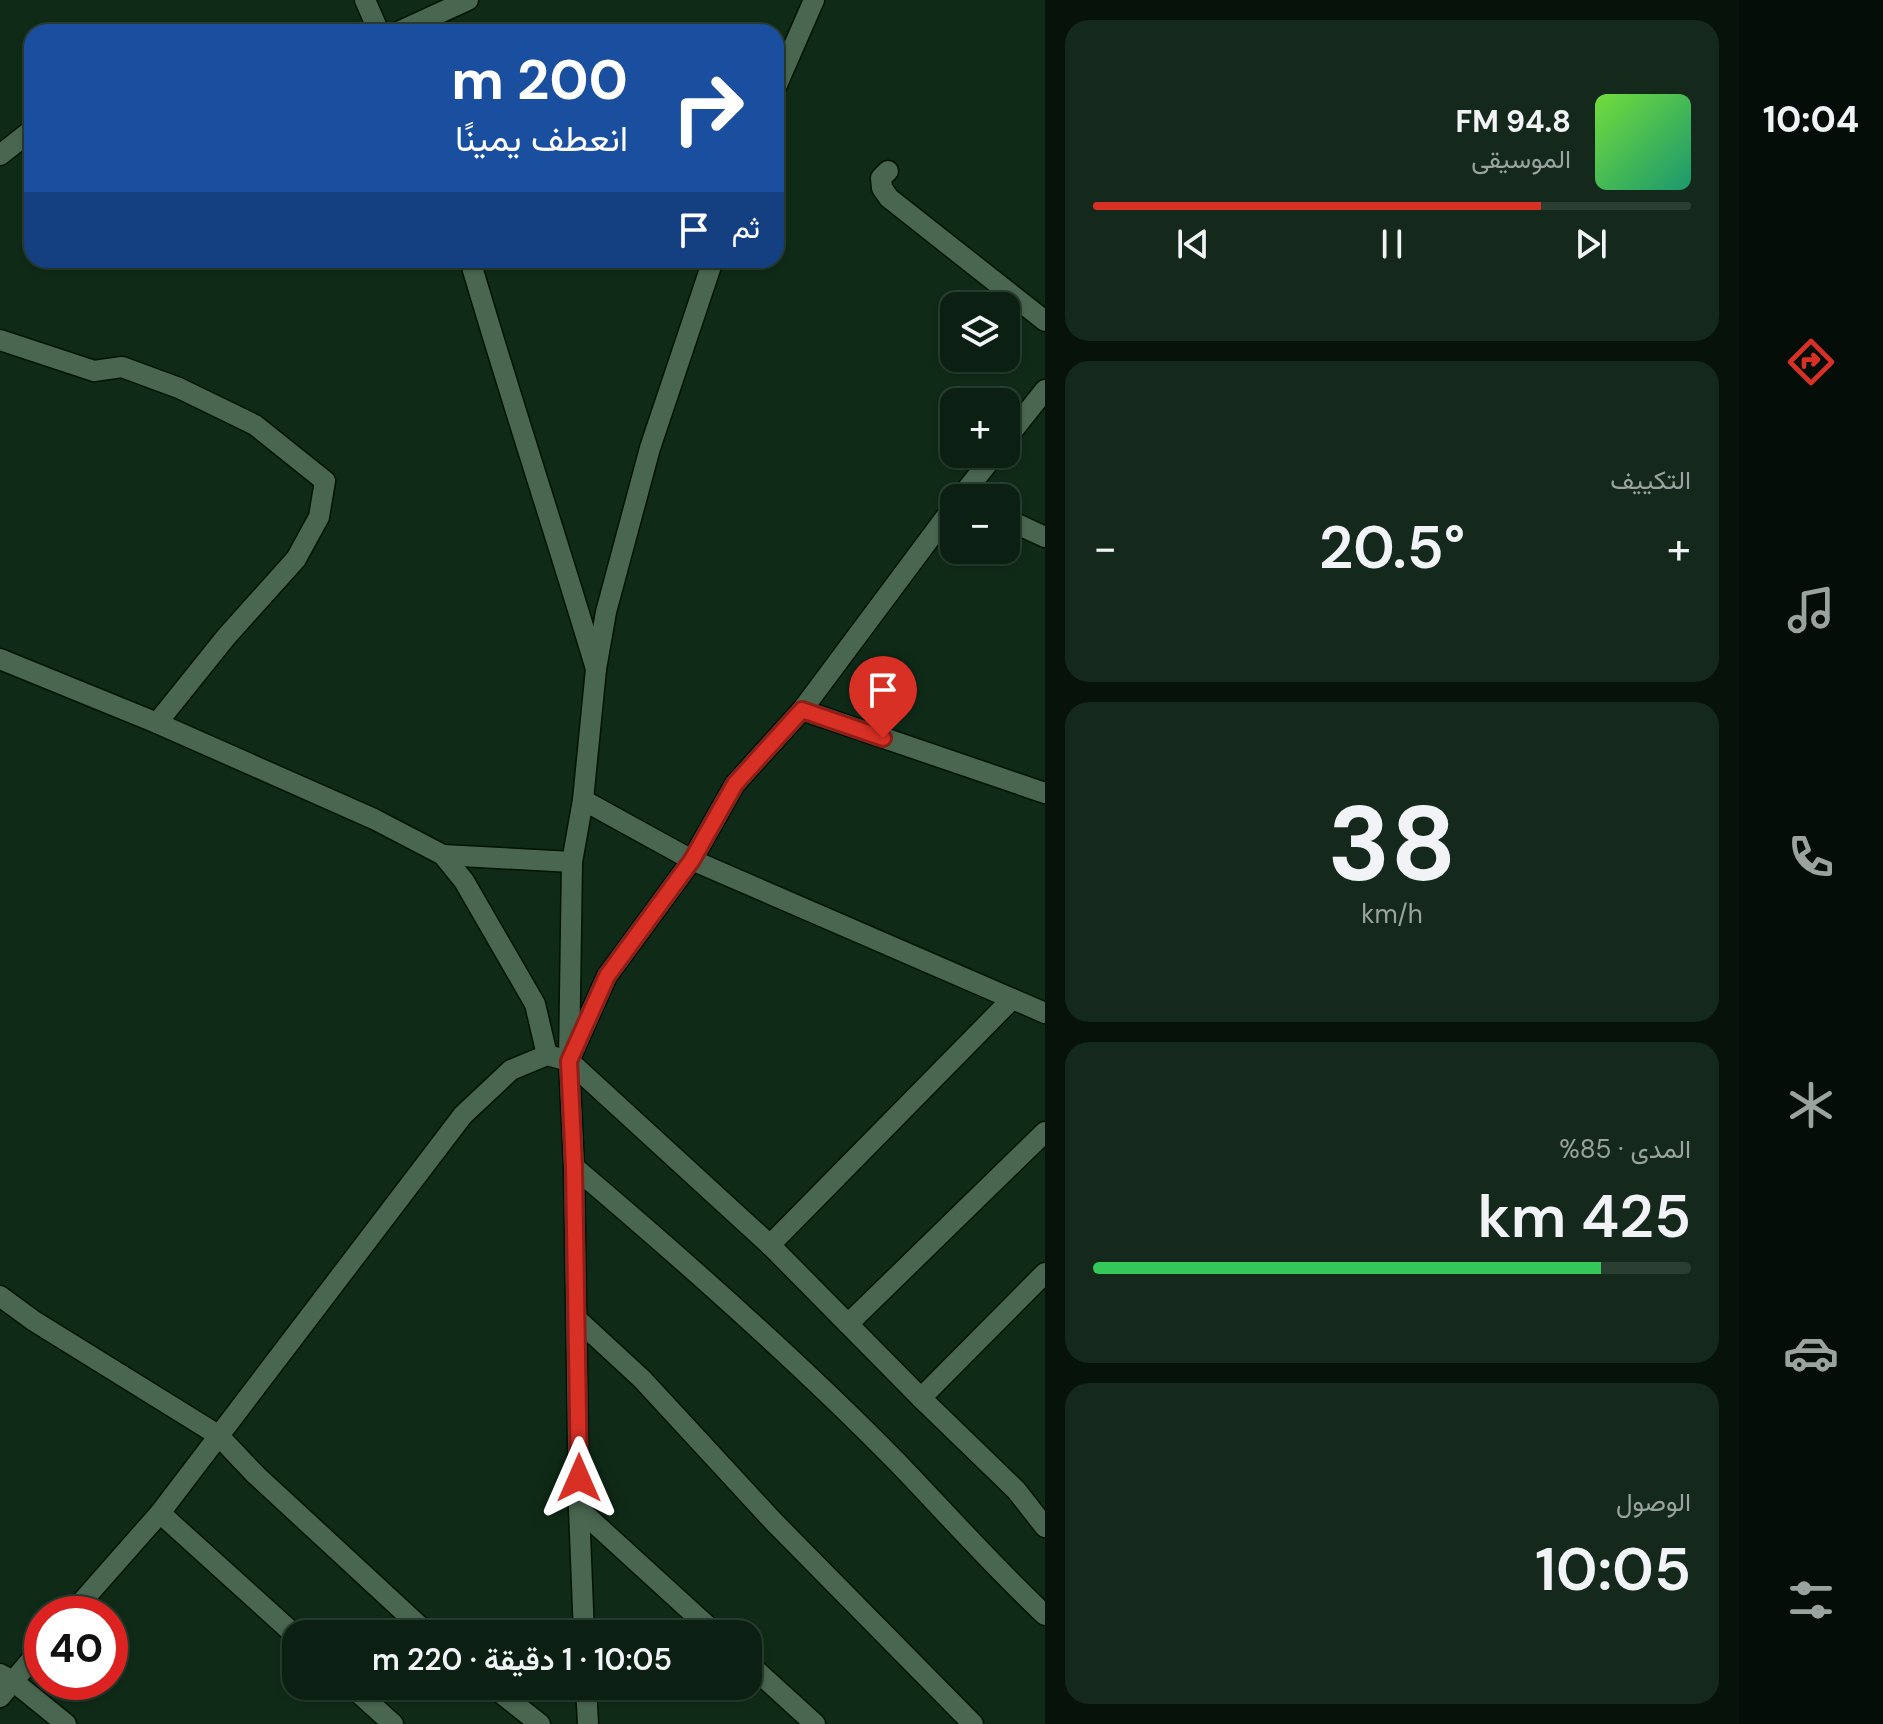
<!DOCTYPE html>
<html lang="ar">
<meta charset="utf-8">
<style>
:root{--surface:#0b2012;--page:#14281b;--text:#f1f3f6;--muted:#9aa39f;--line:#2b3e32;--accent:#d93025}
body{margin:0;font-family:"DM Sans",Vazirmatn,sans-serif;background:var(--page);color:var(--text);direction:rtl;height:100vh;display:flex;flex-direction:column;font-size:30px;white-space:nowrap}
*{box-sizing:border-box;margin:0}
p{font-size:26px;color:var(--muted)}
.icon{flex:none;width:44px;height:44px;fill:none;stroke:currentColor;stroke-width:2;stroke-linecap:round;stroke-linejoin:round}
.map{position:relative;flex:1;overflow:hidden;direction:ltr}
.panel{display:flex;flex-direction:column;gap:20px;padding:20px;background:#06120a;width:694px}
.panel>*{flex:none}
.hud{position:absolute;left:24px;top:24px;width:760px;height:244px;border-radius:24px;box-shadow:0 2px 6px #0004,0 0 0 2px var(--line);direction:rtl;background:#1a4fa0;color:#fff;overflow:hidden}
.tools{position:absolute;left:940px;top:292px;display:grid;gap:16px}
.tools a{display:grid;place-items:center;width:80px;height:80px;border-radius:16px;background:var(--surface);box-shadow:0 2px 6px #0004,0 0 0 2px var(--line);font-size:40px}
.speed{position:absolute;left:24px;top:1596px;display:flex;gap:16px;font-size:40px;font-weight:700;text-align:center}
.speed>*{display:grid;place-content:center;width:104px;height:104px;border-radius:50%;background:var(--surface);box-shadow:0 2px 6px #0004,0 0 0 2px var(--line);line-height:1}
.speed .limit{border:12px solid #d22;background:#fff;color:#111}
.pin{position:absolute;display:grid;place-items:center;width:68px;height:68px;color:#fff;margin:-82px -34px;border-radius:50% 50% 50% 0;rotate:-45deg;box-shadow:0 0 8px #0007}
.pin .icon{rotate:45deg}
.me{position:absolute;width:88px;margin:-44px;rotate:0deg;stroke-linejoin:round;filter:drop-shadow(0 0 6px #0008)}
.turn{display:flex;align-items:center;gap:28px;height:168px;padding:0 24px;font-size:36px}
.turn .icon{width:104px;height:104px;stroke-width:2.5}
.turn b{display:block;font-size:56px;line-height:68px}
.then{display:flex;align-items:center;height:76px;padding:0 24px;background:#0003;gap:16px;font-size:30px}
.big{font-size:60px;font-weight:600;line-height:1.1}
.panel .card{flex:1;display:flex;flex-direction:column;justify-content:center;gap:12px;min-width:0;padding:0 28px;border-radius:24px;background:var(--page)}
.panel .dial{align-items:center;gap:0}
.dial b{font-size:104px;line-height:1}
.song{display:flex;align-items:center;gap:24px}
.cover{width:96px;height:96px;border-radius:12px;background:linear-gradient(135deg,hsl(100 70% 55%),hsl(160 70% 35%))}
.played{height:8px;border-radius:4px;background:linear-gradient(90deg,var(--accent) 75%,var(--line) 75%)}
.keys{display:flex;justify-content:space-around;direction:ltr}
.heat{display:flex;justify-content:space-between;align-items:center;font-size:44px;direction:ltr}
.charge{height:12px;border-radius:6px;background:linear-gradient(90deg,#34c759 85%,var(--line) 0)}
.trip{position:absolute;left:282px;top:1620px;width:480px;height:80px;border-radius:24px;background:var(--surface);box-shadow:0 2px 6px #0004,0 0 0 2px var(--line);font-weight:600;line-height:80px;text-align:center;direction:rtl}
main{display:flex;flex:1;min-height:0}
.tab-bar{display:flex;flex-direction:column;width:144px;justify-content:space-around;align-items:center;background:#040d07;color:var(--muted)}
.tab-bar .icon{width:56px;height:56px}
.tab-bar .active{color:var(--accent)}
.tab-bar b{font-size:36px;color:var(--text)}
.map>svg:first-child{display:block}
</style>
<main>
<nav class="tab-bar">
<b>10:04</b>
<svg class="icon active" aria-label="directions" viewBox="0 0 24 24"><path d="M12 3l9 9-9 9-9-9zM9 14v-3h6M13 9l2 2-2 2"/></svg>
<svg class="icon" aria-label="music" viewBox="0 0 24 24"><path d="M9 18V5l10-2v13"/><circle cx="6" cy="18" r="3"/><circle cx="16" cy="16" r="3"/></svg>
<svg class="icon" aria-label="phone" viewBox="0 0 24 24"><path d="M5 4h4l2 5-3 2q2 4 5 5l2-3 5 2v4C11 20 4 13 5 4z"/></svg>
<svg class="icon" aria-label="climate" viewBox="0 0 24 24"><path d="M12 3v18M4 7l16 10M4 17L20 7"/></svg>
<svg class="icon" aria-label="car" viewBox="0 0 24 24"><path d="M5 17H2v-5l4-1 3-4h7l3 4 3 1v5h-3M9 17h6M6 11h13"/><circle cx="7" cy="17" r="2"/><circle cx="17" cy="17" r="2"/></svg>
<svg class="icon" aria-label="filters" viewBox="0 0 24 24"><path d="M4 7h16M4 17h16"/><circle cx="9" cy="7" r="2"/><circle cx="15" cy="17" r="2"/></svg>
</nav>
<section class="panel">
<div class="card">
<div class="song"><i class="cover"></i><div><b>94.8 FM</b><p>الموسيقى</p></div></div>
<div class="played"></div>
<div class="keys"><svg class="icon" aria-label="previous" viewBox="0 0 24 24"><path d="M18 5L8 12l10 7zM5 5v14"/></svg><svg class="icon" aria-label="pause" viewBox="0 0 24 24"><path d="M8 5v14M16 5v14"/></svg><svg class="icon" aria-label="next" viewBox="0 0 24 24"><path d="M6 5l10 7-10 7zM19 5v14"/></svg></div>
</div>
<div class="card"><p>التكييف</p>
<div class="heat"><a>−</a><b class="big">20.5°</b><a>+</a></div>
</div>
<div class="card dial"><b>38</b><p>km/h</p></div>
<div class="card"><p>المدى · 85%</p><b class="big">425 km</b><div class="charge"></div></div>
<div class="card"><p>الوصول</p><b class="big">10:05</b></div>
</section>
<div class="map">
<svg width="1045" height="1724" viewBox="0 0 1045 1724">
<rect width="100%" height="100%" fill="#0f2b18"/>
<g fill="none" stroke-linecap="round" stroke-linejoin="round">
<defs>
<g id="minor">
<polyline points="365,0 379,32"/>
<polyline points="398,32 468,0"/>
<polyline points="0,155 32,130"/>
<polyline points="888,171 881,178 882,188 889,198 1045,321"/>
<path d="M 470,260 C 510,397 555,532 596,669"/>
<polyline points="0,340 94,371 122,367 179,388 255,425 325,481 319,517 296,559 226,637 157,723"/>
<polyline points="1006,439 1045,390"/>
<polyline points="960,498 995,454"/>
<polyline points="1006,519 1045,537"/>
<polyline points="0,659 157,723 374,819 443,855 464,881 535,1004 547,1055"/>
<polyline points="802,710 1045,793"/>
<polyline points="443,855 572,862"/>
<polyline points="569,1061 607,976 692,860 735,784 802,710 954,506"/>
<path d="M 574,1167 C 685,1261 795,1358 897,1462 C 946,1513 993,1566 1045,1615"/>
<polyline points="770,1245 1012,999"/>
<polyline points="0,1296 34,1321 218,1435 256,1475 428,1634"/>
<polyline points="578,1320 642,1379 774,1522 973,1724"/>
<polyline points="848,1324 1045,1132"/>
<polyline points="921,1398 1045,1273"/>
<polyline points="579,1509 716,1634"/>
<polyline points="160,1513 296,1636"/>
<polyline points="71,1614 160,1513 463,1115 511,1070 547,1055 569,1061 770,1245 921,1398 1016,1490 1045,1527"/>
<polyline points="748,1663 815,1724"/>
<polyline points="0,1674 13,1681 66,1724"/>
<polyline points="351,1686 393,1724"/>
<polyline points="492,1686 540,1724"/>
<polyline points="0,1697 42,1647"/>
</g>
<g id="tertiary">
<polyline points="776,87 814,0"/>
<polyline points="583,800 692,860 1045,1013"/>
<polyline points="584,1634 579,1509 574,1167 569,1061 572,862 583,800 596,669 606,612 650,448 713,260"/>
<polyline points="586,1686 588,1724"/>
</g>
</defs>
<use href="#minor" stroke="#001303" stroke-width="23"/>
<use href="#tertiary" stroke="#001303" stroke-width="23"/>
<use href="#minor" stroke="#496650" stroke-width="20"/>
<use href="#tertiary" stroke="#496650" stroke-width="20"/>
</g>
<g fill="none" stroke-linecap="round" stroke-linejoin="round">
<defs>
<polyline id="route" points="579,1478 574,1167 569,1061 607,976 692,860 735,784 802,710 883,738"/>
</defs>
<use href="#route" stroke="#8d1f18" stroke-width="20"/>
<use href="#route" stroke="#d93025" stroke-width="14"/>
</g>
</svg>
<div class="tools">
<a><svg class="icon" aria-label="layers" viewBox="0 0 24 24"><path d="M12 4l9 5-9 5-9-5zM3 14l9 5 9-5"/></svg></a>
<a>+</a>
<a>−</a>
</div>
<div class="speed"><div class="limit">40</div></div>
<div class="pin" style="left:883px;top:738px;background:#d93025"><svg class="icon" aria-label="arrive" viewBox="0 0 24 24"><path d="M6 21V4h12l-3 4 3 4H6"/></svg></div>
<svg class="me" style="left:579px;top:1478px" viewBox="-20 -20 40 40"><path d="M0-17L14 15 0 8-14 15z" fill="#d93025" stroke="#fff" stroke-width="4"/></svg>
<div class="trip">10:05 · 1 دقيقة · 220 m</div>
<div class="hud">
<div class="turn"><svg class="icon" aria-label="right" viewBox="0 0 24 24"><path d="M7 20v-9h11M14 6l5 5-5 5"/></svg><div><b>200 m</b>انعطف يمينًا</div></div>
<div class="then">ثم<svg class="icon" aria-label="arrive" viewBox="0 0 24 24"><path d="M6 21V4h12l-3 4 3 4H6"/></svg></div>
</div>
</div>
</main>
